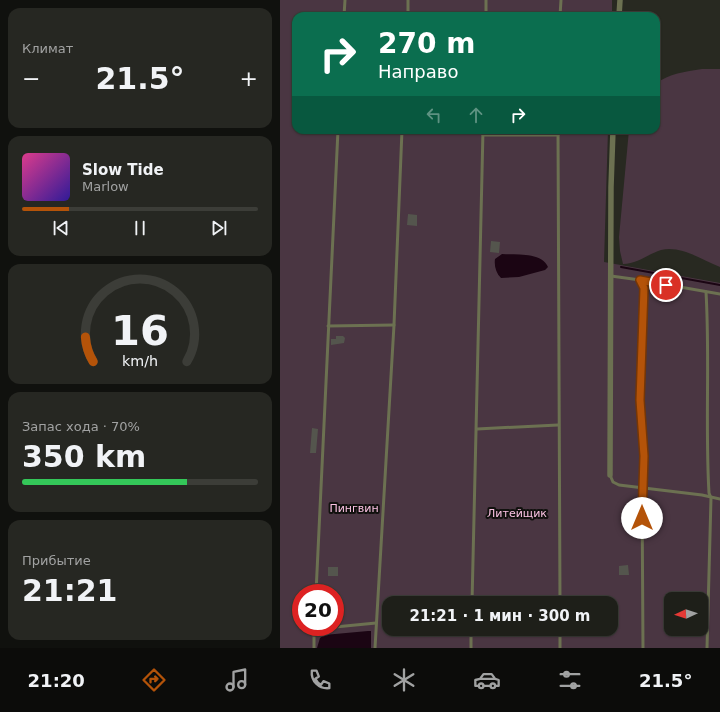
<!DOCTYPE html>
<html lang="ru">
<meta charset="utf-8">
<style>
:root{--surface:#1e1f19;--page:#262722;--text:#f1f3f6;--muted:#a1a2a2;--line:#3c3d38;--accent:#b45309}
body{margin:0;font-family:"DejaVu Sans",sans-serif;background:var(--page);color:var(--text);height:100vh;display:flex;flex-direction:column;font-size:15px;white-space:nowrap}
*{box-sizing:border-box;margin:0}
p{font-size:13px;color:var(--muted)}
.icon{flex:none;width:22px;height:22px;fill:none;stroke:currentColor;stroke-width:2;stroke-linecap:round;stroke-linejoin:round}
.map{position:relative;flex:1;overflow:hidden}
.side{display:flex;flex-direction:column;gap:8px;padding:8px;background:#10110e;width:280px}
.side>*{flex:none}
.hud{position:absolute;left:12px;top:12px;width:368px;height:122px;border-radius:12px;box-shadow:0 1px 3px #0004,0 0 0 1px var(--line);background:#0b6e4f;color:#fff;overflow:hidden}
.needle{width:26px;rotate:267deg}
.fabs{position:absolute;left:384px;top:592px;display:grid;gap:8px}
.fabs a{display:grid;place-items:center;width:44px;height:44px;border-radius:8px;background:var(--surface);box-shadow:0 1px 3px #0004,0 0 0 1px var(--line);font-size:20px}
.speed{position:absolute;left:12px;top:584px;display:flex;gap:8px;font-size:20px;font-weight:700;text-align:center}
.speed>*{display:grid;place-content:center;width:52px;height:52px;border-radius:50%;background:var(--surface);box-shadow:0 1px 3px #0004,0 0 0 1px var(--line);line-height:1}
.speed .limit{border:6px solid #d22;background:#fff;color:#111}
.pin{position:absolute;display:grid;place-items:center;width:34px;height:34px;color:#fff;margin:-17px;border:2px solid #fff;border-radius:50%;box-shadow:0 1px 4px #0007}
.me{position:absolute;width:44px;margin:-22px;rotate:0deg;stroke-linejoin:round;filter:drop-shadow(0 0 3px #0008)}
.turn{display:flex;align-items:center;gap:14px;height:84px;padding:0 20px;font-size:18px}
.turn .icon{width:52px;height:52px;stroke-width:2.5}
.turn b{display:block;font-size:28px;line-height:34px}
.lanes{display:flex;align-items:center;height:38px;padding:0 20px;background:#0003;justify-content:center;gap:20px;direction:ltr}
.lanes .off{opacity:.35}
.big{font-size:30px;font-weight:700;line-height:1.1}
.side .tile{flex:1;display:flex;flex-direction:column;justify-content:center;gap:6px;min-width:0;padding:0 14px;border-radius:12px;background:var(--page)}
.side .dial{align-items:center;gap:0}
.dial svg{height:104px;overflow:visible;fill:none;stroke:var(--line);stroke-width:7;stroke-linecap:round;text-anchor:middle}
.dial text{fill:var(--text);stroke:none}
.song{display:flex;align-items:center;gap:12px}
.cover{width:48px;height:48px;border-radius:6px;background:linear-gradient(135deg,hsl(330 70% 55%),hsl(250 70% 35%))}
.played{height:4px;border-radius:2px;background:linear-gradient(90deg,var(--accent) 20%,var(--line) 20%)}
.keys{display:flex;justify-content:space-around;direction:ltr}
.heat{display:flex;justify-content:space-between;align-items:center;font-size:22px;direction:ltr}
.charge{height:6px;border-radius:3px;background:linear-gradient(90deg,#34c759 70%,var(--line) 0)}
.trip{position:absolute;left:102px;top:596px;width:236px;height:40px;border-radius:12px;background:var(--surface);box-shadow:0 1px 3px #0004,0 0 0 1px var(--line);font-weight:700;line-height:40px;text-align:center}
.menu{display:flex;height:64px;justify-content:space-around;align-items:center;background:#0c0c0a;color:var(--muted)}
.menu .icon{width:28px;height:28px}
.menu .active{color:var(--accent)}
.menu b{font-size:18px;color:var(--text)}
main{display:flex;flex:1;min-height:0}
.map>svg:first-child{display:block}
</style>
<main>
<section class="side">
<div class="tile"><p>Климат</p>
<div class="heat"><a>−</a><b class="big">21.5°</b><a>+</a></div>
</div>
<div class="tile">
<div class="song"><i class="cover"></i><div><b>Slow Tide</b><p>Marlow</p></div></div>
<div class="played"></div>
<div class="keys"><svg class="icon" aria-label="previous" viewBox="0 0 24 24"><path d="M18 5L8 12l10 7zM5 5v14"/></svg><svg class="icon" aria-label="pause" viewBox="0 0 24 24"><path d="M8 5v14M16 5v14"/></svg><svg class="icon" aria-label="next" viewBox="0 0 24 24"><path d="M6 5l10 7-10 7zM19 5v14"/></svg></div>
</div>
<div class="tile dial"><svg viewBox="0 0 100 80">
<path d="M14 69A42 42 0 1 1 86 69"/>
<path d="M14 69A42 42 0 0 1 8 50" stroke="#b45309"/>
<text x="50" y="56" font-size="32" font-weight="700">16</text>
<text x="50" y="72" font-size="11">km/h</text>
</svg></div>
<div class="tile"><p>Запас хода · 70%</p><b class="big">350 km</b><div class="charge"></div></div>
<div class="tile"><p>Прибытие</p><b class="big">21:21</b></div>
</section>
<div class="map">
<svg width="440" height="648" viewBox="0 0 440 648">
<rect width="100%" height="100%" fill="#282921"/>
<g fill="#4a3642" fill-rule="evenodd">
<path d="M 0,0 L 332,0 L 332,16 L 16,16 L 16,130 L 328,130 L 324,262 L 440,283 L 440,648 L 0,648 ZM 21,593 L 55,593 L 55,627 L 21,627 ZM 391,599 L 421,599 L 421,629 L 391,629 ZM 109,603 L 331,603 L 331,629 L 109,629 Z"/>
<path d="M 422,69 L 440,69 L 440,267 C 422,260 401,245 381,250 C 368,254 357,264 343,264 L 340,251 L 339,237 L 349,130 L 376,130 L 376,84 C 389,73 405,72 422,69 Z"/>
</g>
<g fill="#1b0513">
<path d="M 222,254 C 235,255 262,252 268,267 L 265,270 L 239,277 L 221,278 C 216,273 214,266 215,259 Z"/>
<polygon points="88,631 91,631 91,648 37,648 40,638 44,635"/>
</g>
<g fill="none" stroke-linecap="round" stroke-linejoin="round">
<polyline stroke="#1b0513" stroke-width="2" points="341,267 440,285"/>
</g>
<g fill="#54554d">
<polygon points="128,214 137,215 137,226 127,225"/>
<polygon points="211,241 220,242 219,253 210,252"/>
<polygon points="56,336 63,336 65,338 64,343 51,345 51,339 56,339"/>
<polygon points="32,428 38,429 36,453 30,453"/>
<polygon points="348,565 349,575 339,575 339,566"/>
<rect x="48" y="567" width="10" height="9"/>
</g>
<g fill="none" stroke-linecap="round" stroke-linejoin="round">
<g stroke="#6c7151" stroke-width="3">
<polyline points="64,16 65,0"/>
<polyline points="128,16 128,0"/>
<polyline points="206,16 206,0"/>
<polyline points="280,16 281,0"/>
<polyline points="278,130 280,603"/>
<polyline points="203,135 278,135"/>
<polyline points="331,276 360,280 364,288 360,400 364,456 362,489 363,648"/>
<polyline points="360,280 440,294"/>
<path d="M 426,292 C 430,359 425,426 429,493 L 431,498 L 427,648"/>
<polyline points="48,326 114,325"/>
<polyline points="197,429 278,425"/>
<polyline points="330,475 333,482 339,485 422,495 440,499"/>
<polyline points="36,593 58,130"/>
<polyline points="192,603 203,130"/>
<polyline points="55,627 96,623"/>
<polyline points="34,628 52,627"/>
<polyline points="280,629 280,648"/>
<polyline points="34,648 34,627"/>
<polyline points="95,648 114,325 122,130"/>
<polyline points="191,648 191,629"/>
</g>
<g stroke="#6c7151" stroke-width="5.5">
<polyline points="339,16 340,0"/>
<polyline points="330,475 331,187 333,130"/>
</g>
</g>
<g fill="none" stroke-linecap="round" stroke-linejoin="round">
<defs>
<polyline id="route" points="362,518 364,456 360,400 364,288 360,280 386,285"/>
</defs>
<use href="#route" stroke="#753606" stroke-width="10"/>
<use href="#route" stroke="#b45309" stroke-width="7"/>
</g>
<g text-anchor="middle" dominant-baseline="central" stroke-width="4" stroke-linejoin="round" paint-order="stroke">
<g font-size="11" fill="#fbc2e3" stroke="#11110e">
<text x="74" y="508">Пингвин</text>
<text x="237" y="513">Литейщик</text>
</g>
</g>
</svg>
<div class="fabs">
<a><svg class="needle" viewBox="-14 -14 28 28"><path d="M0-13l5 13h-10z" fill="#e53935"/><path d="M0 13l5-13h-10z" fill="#a1a2a2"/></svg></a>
</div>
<div class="speed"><div class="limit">20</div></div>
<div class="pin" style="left:386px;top:285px;background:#d93025"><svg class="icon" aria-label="arrive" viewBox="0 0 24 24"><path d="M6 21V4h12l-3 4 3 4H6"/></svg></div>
<svg class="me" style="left:362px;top:518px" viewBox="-20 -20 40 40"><circle r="19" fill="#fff"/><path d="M0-13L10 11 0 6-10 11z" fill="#b45309"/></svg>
<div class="trip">21:21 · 1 мин · 300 m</div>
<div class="hud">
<div class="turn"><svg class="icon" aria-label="right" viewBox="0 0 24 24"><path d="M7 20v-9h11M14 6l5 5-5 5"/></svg><div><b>270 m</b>Направо</div></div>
<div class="lanes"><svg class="icon off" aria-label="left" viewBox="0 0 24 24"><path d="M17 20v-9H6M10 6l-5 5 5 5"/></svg><svg class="icon off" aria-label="ahead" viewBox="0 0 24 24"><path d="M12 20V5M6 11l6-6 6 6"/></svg><svg class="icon" aria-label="right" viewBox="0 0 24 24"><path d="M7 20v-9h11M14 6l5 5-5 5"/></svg></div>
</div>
</div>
</main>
<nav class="menu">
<b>21:20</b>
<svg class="icon active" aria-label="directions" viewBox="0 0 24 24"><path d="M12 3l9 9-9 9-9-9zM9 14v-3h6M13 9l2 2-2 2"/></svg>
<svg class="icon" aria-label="music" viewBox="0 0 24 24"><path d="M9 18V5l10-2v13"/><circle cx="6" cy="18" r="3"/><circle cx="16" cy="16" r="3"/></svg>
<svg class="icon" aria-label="phone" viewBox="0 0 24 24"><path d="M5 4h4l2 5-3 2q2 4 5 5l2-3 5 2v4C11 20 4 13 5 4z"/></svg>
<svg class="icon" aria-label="climate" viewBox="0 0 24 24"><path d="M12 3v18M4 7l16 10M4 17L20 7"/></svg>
<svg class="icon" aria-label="car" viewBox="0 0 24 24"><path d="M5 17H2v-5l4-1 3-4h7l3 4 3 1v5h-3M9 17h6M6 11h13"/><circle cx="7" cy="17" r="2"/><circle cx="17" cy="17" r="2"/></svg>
<svg class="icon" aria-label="filters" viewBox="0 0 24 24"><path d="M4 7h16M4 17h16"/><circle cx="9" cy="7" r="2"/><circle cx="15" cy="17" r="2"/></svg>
<b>21.5°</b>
</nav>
